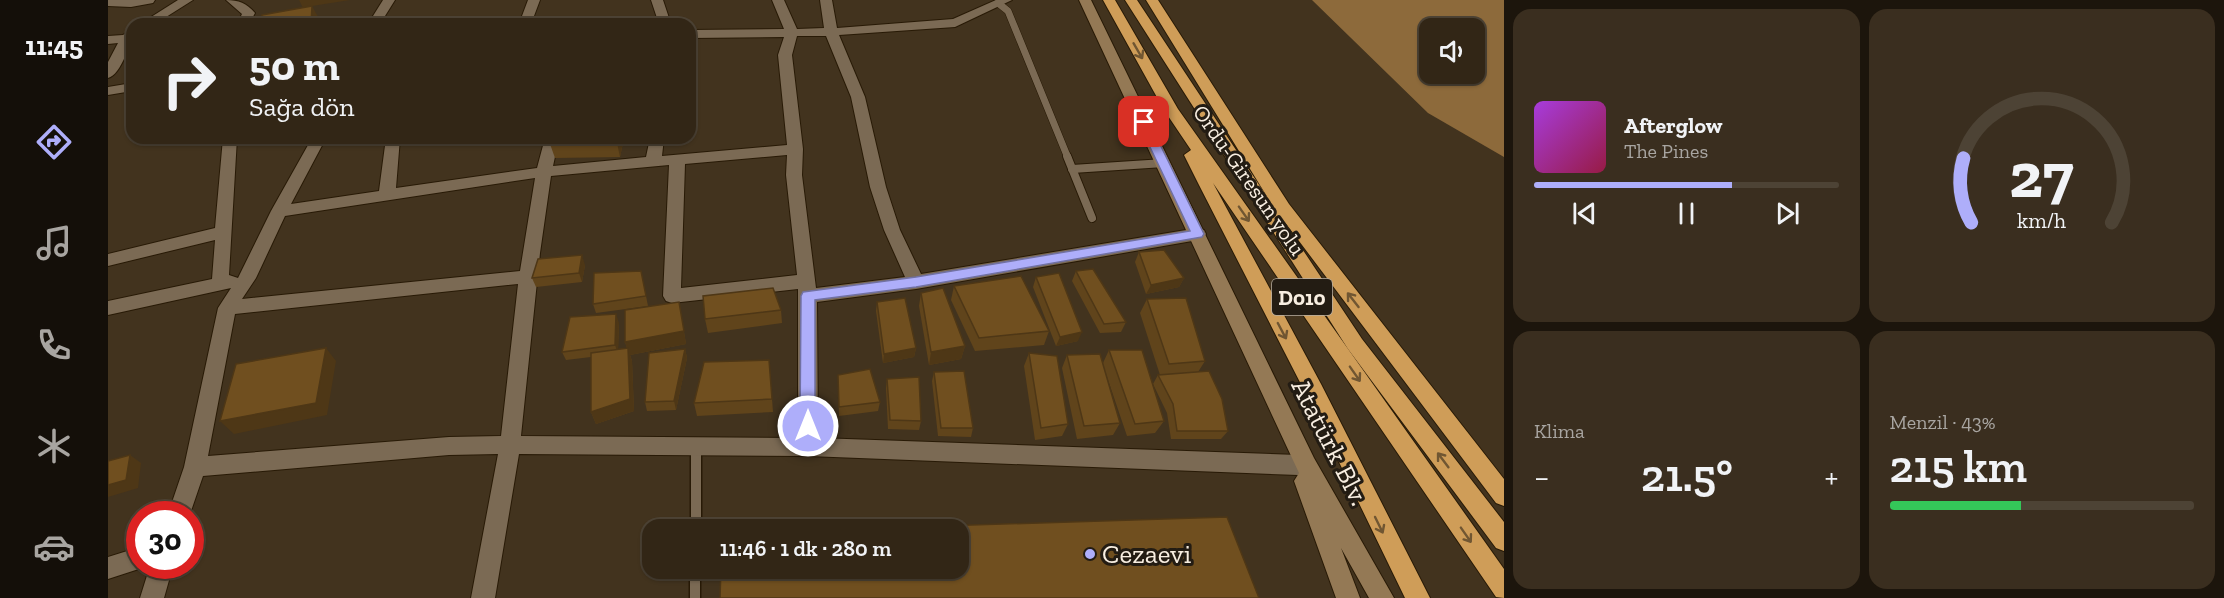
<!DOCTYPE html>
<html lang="tr">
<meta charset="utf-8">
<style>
:root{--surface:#322616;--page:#3a2e1f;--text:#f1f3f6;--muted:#a8a5a1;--line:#4d4335;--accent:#aeaefa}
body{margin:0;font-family:"Zilla Slab",serif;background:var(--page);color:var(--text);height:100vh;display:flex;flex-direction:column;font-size:22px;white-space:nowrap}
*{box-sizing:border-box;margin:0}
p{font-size:20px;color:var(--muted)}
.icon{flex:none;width:33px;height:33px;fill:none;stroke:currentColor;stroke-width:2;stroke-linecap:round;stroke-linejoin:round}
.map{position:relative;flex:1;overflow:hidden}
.sheet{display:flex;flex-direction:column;gap:9px;padding:9px;background:#1c150c;width:720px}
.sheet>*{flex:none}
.hud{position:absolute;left:18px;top:18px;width:570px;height:126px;border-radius:18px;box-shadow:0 2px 4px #0004,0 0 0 2px var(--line);background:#322616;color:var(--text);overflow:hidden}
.controls{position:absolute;left:1311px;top:18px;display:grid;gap:12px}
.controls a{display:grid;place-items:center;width:66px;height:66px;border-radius:12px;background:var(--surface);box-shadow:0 2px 4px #0004,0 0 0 2px var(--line);font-size:30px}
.speed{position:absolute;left:18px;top:501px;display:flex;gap:12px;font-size:30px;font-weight:700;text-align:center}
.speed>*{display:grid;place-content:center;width:78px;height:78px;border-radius:50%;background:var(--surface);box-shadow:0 2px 4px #0004,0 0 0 2px var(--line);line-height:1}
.speed .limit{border:9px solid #d22;background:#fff;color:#111}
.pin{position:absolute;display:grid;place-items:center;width:51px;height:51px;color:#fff;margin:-26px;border-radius:12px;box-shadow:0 3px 9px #0006}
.me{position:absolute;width:66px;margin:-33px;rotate:0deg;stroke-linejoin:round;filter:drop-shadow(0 0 4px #0008)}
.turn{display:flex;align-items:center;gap:21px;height:126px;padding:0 24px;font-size:27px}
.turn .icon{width:78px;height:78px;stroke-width:2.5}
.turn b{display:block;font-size:42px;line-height:51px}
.big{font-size:45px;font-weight:600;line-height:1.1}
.sheet .card{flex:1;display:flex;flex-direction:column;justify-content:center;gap:9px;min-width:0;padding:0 21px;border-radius:18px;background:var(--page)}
.sheet .dial{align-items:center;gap:0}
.dial svg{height:156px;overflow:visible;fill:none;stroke:var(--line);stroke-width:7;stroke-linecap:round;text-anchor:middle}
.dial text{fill:var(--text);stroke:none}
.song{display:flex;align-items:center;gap:18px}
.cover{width:72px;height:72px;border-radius:9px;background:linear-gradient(135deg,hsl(280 70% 55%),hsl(340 70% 35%))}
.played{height:6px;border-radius:3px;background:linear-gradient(90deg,var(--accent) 65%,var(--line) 65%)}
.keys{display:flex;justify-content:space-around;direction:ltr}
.heat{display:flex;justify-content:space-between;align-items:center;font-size:33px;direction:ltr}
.charge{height:9px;border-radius:4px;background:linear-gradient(90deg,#34c759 43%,var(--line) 0)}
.sheet .tiles{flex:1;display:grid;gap:9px;grid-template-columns:repeat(2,1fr)}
.trip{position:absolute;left:534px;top:519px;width:327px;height:60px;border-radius:18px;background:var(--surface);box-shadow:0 2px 4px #0004,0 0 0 2px var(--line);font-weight:600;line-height:60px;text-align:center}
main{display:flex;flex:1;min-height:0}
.menu{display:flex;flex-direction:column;width:108px;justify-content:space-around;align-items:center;background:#140f09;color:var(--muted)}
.menu .icon{width:42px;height:42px}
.menu .active{color:var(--accent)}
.menu b{font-size:27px;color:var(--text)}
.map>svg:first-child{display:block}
</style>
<main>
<nav class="menu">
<b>11:45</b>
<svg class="icon active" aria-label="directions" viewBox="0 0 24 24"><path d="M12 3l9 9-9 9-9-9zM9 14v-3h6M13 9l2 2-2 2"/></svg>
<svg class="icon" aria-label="music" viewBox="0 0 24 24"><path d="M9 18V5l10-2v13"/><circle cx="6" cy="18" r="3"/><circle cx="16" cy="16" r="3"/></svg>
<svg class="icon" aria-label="phone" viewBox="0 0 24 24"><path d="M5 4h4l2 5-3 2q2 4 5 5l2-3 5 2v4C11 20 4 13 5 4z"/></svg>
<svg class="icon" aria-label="climate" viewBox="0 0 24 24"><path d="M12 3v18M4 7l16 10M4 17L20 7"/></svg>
<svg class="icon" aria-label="car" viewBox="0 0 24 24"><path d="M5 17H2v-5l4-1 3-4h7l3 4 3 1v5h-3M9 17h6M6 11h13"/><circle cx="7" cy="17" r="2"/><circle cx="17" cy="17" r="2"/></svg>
</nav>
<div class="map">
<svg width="1396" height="598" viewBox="0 0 1396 598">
<rect width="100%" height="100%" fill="#42331e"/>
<path fill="#8d6a3b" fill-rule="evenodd" d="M 1204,0 L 1396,0 L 1396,157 L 1320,113 ZM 1322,28 L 1366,28 L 1366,74 L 1322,74 Z"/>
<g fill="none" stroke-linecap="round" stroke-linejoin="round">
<defs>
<polyline id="lane-far2" points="890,3 900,11 960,158"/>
<g id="lane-far1">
<polyline points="959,156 984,218"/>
<polyline points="964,169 1056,163"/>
</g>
<g id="lane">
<polyline points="588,446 588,530"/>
<polyline points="587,568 587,598"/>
</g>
<g id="street">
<polygon points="0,0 47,0 45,3 23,7 0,6"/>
<polygon points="70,0 85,0 47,24 32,24"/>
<path d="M 118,0 C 131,0 138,3 147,13 L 141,24 L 129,24 L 134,14 Z"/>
<polygon points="275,0 287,0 272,24 260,24"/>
<polygon points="420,0 432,0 423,24 411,24"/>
<polygon points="543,0 555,0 563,24 551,24"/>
<path d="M 664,0 L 676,0 L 689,29 L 716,28 L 712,0 L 724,0 L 729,28 L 845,19 L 888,0 L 904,0 L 847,27 L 731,35 L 757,97 L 778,187 L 792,230 L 813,274 L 1090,228 L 1096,230 L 1098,234 L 1096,238 L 1090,240 L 808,289 L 709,302 L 710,438 L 1190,455 L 1198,458 L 1201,465 L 1198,472 L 1190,475 L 700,456 L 411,454 L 387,598 L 363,598 L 390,454 L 341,455 L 95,476 L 82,514 L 60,514 L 76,467 L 110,308 L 123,288 L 0,315 L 0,301 L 104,279 L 107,240 L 0,266 L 0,254 L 107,228 L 115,138 L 129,138 L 121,275 L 130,278 L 163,211 L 204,138 L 218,138 L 183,204 L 271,191 L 278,138 L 292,138 L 288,188 L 429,168 L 437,138 L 451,138 L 445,166 L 538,157 L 542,138 L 556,138 L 554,156 L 679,145 L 670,55 L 676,37 L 582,38 L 582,30 L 676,29 ZM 689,36 L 718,36 L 743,97 L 762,187 L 776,230 L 797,277 L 708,288 L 694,175 L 695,149 L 684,55 ZM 679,155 L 678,175 L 689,275 L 573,288 L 577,164 ZM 561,165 L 555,296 L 558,301 L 564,303 L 690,289 L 690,438 L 413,436 L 432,253 L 443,176 ZM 427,178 L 412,271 L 134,299 L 148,278 L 177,216 ZM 410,284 L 393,436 L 341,437 L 100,456 L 127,314 Z"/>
<path d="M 24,29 C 24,41 13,75 0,78 L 0,62 L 10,43 L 0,44 L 0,36 L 15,35 Z"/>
<polygon points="24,83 24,91 0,95 0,87"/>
<polygon points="32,547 32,566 40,566 0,579 0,557"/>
<polygon points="42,566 65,566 56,598 32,598"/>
</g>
<polygon id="secondary" points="971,0 983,0 1206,458 1286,598 1261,598 1233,548 1252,598 1228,598 1186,481 1191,473"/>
<g id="highway">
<polygon points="995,0 1007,0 1070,109 1396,569 1396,598 1388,597 1105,183 1213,384 1322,598 1297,598 1198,394 1091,185 1076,155 1083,150 1056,110"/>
<polygon points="1017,0 1029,0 1163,203 1038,0 1050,0 1181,204 1396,479 1396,506 1388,503 1173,217 1254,339 1396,522 1396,551 1388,548 1240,349"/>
</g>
</defs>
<use href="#lane-far2" stroke="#281a06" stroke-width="8"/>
<use href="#lane-far1" stroke="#281a06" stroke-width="10"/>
<use href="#lane" stroke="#281a06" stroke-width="13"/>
<use href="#street" stroke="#281a06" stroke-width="2"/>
<use href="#secondary" stroke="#281a06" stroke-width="2"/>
<use href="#highway" stroke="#281a06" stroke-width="2"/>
<use href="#lane-far2" stroke="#7b6a54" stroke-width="7"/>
<use href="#lane-far1" stroke="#7b6a54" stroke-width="8"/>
<use href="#lane" stroke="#7b6a54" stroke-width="10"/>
<use href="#street" fill="#7b6a54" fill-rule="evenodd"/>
<use href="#secondary" fill="#947955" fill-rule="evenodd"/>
<use href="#highway" fill="#cf9d58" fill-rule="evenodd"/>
</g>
<g fill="#60441b">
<polygon points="444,138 516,138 512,157 447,158 442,144"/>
<polygon points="1031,252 1076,278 1071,287 1038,294 1027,262"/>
<polygon points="477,265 474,282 428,287 424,278"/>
<polygon points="533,271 540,306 488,313 485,304"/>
<polygon points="968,271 1018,322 1013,332 992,333 964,281"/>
<polygon points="928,277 970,341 948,346 925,287"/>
<polygon points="846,286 941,331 936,345 867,351 843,300"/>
<polygon points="813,293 857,346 853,359 821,365 811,306"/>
<polygon points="1039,299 1097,361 1090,372 1120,431 1113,439 1063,439 1059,413 1045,384 1050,375 1052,375 1032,313"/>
<polygon points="571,302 578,344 522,355 524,361 526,411 488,424 483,412 483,357 458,360 454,352 511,323 510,349 519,348 517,342"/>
<polygon points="769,302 808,348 806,357 775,363 768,311"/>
<polygon points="673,310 674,323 600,333 597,319"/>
<polygon points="577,349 579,358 568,410 539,411 537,402"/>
<polygon points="1001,350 1056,421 1047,433 1019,436 998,374 1012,423 1005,435 969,439 954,368 959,355 995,363"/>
<polygon points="921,353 960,424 954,436 927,440 916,366"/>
<polygon points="661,360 665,412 589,416 586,403"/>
<polygon points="826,372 865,428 863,437 830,436 824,381"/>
<polygon points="730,375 772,402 770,411 731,416"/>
<polygon points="779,379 813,421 811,430 780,429 778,388"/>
</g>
<g fill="#4e3716">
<polygon points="191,0 242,0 204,6 214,24 201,24 195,8"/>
<polygon points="510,138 516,138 512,157 509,143"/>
<polygon points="474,255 477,265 474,282 471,273"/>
<polygon points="1076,278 1071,287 1038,294 1043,285"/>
<polygon points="571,302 578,344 522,355 524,361 526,411 488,424 483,412 520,352 517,342"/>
<polygon points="508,314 511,323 510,354 507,345"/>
<polygon points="974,332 970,341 948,346 952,337"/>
<polygon points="857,346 853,359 821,365 823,352"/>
<polygon points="218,348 228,361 219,415 126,434 112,421"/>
<polygon points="808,348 806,357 775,363 776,354"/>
<polygon points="577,349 579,358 568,410 566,401"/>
<polygon points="22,455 33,463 30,488 0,497 0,485"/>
</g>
<g fill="#704f1f" stroke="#4e3716" stroke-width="1.5">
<polygon points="204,6 203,24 152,24 154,15"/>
<polygon points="444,138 510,138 509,143 442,144"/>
<polygon points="1056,250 1076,278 1043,285 1031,252"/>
<polygon points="474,255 471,273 424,278 430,259"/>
<polygon points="985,269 1018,322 996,324 968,271"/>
<polygon points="533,271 538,296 485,304 486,273"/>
<polygon points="951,273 974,332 952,337 928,277"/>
<polygon points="913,276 941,331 871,338 846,286"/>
<polygon points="665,288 673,310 597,319 595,296"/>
<polygon points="835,288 857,346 823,352 813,293"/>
<polygon points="797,298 808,348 776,354 769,302"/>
<polygon points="1078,298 1097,361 1061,364 1039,299"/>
<polygon points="571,302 576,331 517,342 517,310"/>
<polygon points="508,314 507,345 454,352 462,317"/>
<polygon points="218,348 208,403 112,421 128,364"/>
<polygon points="520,348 522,399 483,412 483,353"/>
<polygon points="577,349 566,401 537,402 541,353"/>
<polygon points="1001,350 1034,350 1056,421 1027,424"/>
<polygon points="921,353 949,356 960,424 933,428"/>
<polygon points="992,354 1012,423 976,426 959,355"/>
<polygon points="661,360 664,399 586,403 596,362"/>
<polygon points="762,369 772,402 731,407 730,375"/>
<polygon points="856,371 865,428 833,428 826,372"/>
<polygon points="1101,371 1114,399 1120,431 1069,431 1065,404 1050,375"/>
<polygon points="811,377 813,421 782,420 779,379"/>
<polygon points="22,455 18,480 0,485 0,461"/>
<polygon points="1119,517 1151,598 612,598 613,568 850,568 850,530 707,530"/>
</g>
<defs><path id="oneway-shaft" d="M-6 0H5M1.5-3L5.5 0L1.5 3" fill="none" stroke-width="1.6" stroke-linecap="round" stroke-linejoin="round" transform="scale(1.5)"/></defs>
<g stroke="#705632">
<use href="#oneway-shaft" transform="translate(1030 51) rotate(60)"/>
<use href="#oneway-shaft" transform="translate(1136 214) rotate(55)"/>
<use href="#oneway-shaft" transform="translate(1245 300) rotate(-128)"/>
<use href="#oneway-shaft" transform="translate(1174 331) rotate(62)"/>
<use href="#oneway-shaft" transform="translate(1247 374) rotate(55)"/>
<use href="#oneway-shaft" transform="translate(1335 460) rotate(-127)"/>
<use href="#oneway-shaft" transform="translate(1271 525) rotate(64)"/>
<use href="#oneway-shaft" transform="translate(1358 535) rotate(55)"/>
</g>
<polygon fill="#aeaefa" stroke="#7171a2" stroke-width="1.5" points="1036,119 1041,122 1096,234 1094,237 808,287 707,300 707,426 705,430 700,432 694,430 692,426 693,296 695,292 808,277 1082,231 1030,122"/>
<circle fill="#aeaefa" stroke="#231c13" stroke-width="2" cx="982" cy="554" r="6"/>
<g text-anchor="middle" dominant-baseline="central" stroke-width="6" stroke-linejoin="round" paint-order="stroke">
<rect fill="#231c13" stroke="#b8afa3" stroke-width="1.5" x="1164" y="279" width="60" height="36" rx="4.5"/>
<g font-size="21" font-weight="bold" fill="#f8eee1">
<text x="1194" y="297">D010</text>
</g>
<g font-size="22" fill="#f8eee1" stroke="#231c13">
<text transform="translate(1141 180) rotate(55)">Ordu-Giresun yolu</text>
</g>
<g font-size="27" fill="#f8eee1" stroke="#231c13">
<text transform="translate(1222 442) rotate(63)">Atatürk Blv.</text>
</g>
<g font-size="27" fill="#f8eee1" stroke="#231c13" text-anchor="start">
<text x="994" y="554">Cezaevi</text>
</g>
</g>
</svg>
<div class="controls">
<a><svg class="icon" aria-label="sound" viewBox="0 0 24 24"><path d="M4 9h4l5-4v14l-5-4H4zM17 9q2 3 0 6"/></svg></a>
</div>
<div class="speed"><div class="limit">30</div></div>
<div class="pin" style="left:1036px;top:122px;background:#d93025"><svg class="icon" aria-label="arrive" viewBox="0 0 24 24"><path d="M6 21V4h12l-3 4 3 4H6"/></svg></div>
<svg class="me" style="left:700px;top:426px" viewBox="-20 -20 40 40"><circle r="17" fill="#aeaefa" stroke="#fff" stroke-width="3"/><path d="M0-11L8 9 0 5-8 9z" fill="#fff"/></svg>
<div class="trip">11:46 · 1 dk · 280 m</div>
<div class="hud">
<div class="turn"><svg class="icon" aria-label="right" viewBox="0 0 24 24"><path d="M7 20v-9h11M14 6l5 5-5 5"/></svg><div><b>50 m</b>Sağa dön</div></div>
</div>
</div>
<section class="sheet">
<div class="tiles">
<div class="card">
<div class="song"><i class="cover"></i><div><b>Afterglow</b><p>The Pines</p></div></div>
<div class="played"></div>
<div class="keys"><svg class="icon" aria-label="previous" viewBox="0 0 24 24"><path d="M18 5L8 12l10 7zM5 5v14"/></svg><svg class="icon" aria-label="pause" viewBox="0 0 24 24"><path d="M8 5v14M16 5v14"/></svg><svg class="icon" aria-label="next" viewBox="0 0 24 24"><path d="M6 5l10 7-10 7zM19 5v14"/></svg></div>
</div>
<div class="card dial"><svg viewBox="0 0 100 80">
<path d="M14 69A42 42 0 1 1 86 69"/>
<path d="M14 69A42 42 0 0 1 10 36" stroke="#aeaefa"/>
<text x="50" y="56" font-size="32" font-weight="700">27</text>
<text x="50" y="72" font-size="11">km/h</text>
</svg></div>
<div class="card"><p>Klima</p>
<div class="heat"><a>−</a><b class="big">21.5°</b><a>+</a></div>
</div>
<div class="card"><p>Menzil · 43%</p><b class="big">215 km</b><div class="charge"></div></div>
</div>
</section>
</main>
